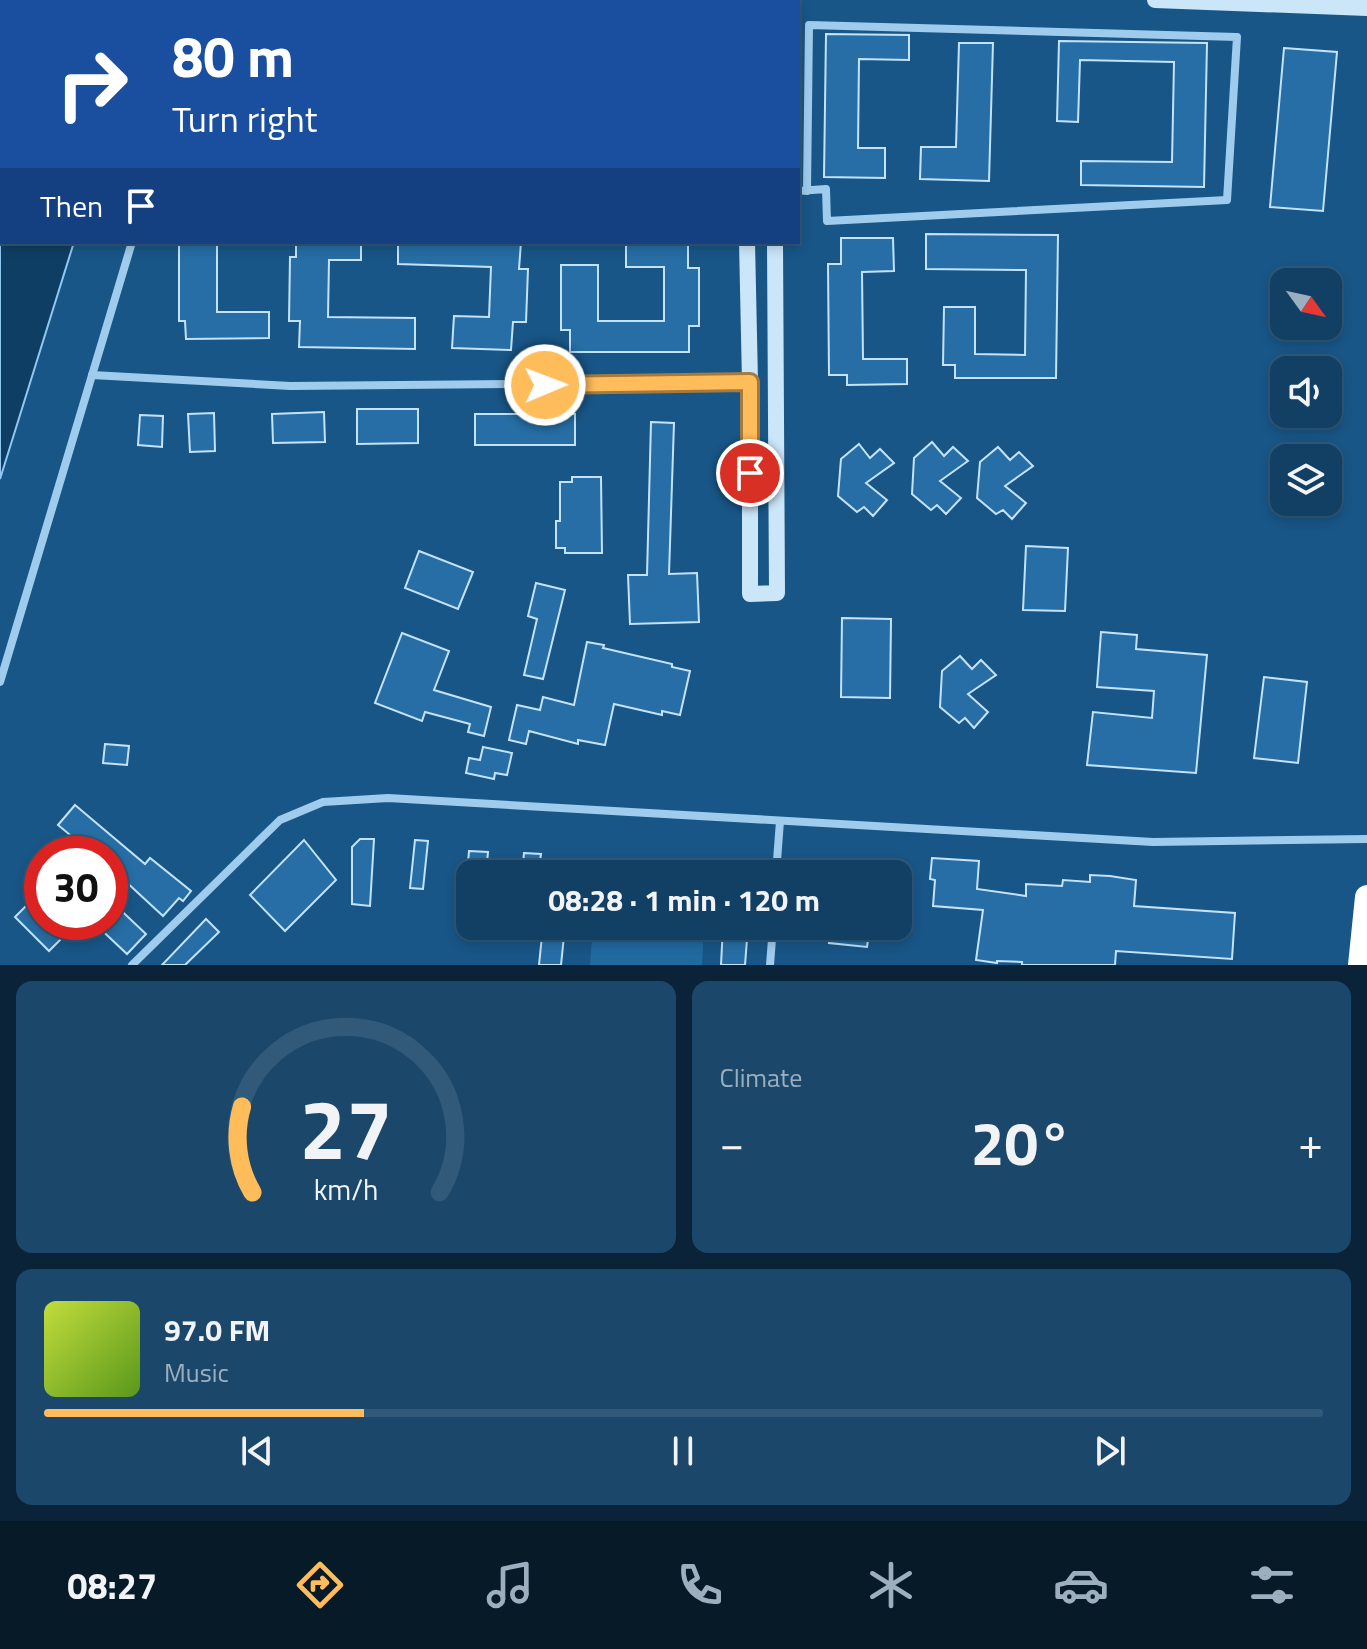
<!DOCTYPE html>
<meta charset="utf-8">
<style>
:root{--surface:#124065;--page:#1b476b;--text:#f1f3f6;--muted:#9cafbf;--line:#315979;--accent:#ffbc5b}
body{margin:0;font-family:"Titillium Web",sans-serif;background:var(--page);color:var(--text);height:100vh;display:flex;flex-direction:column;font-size:30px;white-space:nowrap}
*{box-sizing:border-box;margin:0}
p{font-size:26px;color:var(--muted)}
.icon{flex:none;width:44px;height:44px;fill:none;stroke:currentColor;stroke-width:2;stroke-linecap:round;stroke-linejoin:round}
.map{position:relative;height:965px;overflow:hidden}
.details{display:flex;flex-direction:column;gap:16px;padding:16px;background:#0a2338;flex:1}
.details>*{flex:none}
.guide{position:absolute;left:0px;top:0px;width:800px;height:244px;box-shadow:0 4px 12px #0003,0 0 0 2px var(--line);background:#1a4fa0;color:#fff;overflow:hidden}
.needle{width:52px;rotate:123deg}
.controls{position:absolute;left:1270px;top:268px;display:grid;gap:16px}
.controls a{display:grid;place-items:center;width:72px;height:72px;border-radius:16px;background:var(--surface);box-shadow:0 4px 12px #0003,0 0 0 2px var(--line);font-size:40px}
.speed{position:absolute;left:24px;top:836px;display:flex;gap:16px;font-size:40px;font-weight:700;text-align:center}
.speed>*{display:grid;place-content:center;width:104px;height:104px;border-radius:50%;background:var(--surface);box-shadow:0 4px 12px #0003,0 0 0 2px var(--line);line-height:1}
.speed .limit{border:12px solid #d22;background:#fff;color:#111}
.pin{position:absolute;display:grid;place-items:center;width:68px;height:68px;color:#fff;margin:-34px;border:4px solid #fff;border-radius:50%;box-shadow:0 2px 8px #0007}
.me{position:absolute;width:88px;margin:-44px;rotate:89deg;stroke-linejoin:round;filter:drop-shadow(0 0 6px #0008)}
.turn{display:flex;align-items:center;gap:28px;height:168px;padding:0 40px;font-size:36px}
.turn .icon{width:104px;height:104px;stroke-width:2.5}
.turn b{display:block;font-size:56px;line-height:68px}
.then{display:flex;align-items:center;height:76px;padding:0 40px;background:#0003;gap:16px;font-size:30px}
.big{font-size:60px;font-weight:700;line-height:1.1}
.details .tile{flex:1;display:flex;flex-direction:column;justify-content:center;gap:12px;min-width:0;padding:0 28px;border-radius:16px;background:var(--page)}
.details .dial{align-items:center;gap:0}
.dial svg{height:208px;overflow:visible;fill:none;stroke:var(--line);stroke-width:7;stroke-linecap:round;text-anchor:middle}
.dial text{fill:var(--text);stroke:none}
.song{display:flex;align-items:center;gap:24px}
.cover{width:96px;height:96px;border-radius:12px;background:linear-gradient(135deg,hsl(70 70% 55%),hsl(90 70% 35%))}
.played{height:8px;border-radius:4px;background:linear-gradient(90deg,var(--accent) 25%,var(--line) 25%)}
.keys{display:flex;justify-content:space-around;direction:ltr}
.heat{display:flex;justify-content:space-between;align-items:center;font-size:44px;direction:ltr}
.details .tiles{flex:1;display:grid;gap:16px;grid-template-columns:1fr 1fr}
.tile:last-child{grid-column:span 2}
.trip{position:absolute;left:456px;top:860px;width:456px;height:80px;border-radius:16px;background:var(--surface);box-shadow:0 4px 12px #0003,0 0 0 2px var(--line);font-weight:700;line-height:80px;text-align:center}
.menu{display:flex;height:128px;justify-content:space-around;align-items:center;background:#071a28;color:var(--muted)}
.menu .icon{width:56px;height:56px}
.menu .current{color:var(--accent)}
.menu b{font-size:36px;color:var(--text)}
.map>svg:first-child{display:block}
</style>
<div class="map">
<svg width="1367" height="965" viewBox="0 0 1367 965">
<rect width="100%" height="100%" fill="#185687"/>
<polygon fill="#206aa0" points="593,926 704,926 702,965 590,965"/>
<polygon fill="#0f3e64" stroke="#91c8f0" stroke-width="2" points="0,0 149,0 2,2 2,242 74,242 0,479"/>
<g fill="#266ea5" stroke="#c4e3fa" stroke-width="2">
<polygon points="826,34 909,35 909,60 859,59 858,148 885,148 885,178 824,177"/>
<polygon points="1059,41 1207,43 1204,187 1081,185 1081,161 1172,162 1174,62 1080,60 1078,122 1057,121"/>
<polygon points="959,43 993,43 989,181 920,179 921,147 956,147"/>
<polygon points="1284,48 1337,52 1323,211 1270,207"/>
<polygon points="926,234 1058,235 1056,378 955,378 955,365 943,365 944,307 975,307 975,354 1025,355 1026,270 926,269"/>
<polygon points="841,238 893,238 894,271 862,272 863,359 907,359 907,384 847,385 847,375 829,375 828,264 841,264"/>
<polygon points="179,242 217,242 217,312 269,312 269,338 186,339 185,321 179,321"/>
<polygon points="296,242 361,242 361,260 329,260 328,317 415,318 415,349 299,347 300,321 289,321 290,257 296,257"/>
<polygon points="398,242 521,242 519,269 528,269 526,322 513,322 511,350 452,348 454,316 489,317 491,267 398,264"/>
<polygon points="626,242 688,242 688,268 699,268 699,326 689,326 689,352 570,352 570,330 561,330 561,265 598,265 598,321 664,321 664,267 626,267"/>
<polygon points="357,409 418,409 418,443 357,444"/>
<polygon points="324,412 325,442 273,443 272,414"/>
<polygon points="214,413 215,451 190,452 188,414"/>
<rect x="475" y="414" width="100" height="31"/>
<polygon points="140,415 163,416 162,447 138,445"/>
<polygon points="651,422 674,423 669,574 697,573 699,622 630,624 628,575 647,575"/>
<polygon points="932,442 944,456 953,447 968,461 940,481 961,498 946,514 937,505 931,510 912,494 914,458"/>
<polygon points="859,444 870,458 880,449 894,463 866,483 887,500 873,516 864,507 857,512 838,496 841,459"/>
<polygon points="998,447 1010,460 1019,452 1033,466 1005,486 1026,503 1012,519 1003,510 996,514 977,498 980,462"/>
<polygon points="572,477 601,477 602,553 565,553 565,548 556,548 556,521 560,521 560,482 572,482"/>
<polygon points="1026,546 1068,548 1065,611 1023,610"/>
<polygon points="419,551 473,572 458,609 405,588"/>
<polygon points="536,583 565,590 543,679 524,675 537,619 528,616"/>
<polygon points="842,618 891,619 890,698 841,697"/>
<polygon points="1101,632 1137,635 1136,649 1207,655 1196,773 1087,765 1093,712 1152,718 1154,691 1097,687"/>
<polygon points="402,633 449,651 434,690 491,707 484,736 468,732 470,724 425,712 422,721 375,703"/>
<polygon points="587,642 604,645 603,648 672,664 672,667 690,671 680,715 662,711 662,715 614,704 605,745 578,740 578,744 529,731 526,744 509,740 517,705 540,710 543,697 574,705"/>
<polygon points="960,656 972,669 981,660 996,675 968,694 988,712 974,728 965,718 959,723 940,707 942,671"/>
<polygon points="1264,677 1307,682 1298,763 1254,758"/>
<polygon points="105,744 129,746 127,765 103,763"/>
<polygon points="483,747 512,753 507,775 495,773 494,779 466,773 469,758 480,760"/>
<polygon points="75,805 145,864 150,858 191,891 183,901 179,898 163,916 110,867 110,854 93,854 58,825"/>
<polygon points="360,839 374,839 370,906 352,904 352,847"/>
<polygon points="304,840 336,880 285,931 250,895"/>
<polygon points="415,840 428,841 423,889 410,888"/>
<polygon points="469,851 488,852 486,874 467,874"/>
<polygon points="524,853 541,854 540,861 583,864 583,874 522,874"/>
<polygon points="932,858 979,861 977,889 1026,896 1026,884 1062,886 1063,880 1090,882 1090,875 1110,876 1136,880 1134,906 1235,913 1232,959 1116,951 1115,965 1022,965 1022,962 997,961 997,963 976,960 983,910 933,906 935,880 930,879"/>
<polygon points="42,890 42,922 78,922 49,951 15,917"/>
<polygon points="110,900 146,934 127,954 93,922 110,922"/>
<polygon points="206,919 219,932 185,965 162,965"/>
<polygon points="543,926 565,926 561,965 539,965"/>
<polygon points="723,926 748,926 745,965 721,965"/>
<polygon points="831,926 870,926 867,947 829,943"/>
</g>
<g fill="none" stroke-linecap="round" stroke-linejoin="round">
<g stroke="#9fcced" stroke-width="8">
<polyline points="197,2 198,0"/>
<polyline points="517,2 517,0"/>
<polyline points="798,191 826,189 827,221 1227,200 1237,37 809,25 807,191"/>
<polyline points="92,375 290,386 750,382"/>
<polyline points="0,682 132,242"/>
<polyline points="776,874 780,821"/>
<polyline points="132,965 280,820 323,802 388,798 1153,842 1367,839"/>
<polyline points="770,965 773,926"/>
</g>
<g stroke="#cbe5f9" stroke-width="16">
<polyline points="1155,0 1367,8"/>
<polyline points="749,2 749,0"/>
<polyline points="775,2 775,0"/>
<polyline points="747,242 750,382 750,594 777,593 775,242"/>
</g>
<polyline stroke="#fff" stroke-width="24" points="1360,965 1367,897"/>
</g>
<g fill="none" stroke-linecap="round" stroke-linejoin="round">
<defs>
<polyline id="route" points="545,385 750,382 750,473"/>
</defs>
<use href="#route" stroke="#a67a3b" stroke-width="20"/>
<use href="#route" stroke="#ffbc5b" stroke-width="14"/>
</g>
</svg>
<div class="controls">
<a><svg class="needle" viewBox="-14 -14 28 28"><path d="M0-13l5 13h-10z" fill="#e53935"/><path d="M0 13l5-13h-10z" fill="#9cafbf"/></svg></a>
<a><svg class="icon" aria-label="sound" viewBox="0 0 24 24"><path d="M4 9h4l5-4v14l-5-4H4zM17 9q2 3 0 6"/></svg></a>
<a><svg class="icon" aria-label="layers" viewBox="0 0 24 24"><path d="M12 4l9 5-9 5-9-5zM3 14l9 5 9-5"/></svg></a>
</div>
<div class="speed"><div class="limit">30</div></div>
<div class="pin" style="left:750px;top:473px;background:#d93025"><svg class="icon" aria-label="arrive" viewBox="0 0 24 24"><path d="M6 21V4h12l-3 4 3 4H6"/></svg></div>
<svg class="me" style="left:545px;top:385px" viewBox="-20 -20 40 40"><circle r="17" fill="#ffbc5b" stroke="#fff" stroke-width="3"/><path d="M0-11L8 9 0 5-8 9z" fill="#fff"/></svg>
<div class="trip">08:28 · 1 min · 120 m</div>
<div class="guide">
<div class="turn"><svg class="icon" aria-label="right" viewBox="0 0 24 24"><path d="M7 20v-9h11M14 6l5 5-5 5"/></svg><div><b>80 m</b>Turn right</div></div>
<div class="then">Then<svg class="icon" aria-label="arrive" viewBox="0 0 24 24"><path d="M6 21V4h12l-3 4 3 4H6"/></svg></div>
</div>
</div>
<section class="details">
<div class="tiles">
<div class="tile dial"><svg viewBox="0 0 100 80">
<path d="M14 69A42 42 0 1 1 86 69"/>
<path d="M14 69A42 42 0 0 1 10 36" stroke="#ffbc5b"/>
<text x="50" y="56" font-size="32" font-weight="700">27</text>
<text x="50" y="72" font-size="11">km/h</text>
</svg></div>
<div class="tile"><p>Climate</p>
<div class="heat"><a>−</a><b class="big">20°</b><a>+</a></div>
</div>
<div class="tile">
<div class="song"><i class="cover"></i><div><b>97.0 FM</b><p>Music</p></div></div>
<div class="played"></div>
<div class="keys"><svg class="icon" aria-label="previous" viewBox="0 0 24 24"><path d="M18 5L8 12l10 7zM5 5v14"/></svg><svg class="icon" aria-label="pause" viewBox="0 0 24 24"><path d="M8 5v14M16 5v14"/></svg><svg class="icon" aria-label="next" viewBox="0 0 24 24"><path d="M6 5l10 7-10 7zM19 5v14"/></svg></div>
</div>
</div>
</section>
<nav class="menu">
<b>08:27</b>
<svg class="icon current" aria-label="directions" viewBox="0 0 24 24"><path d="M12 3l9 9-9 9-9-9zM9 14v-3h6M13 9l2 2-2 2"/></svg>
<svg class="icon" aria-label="music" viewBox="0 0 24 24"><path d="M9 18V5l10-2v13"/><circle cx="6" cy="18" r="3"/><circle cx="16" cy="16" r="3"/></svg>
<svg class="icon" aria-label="phone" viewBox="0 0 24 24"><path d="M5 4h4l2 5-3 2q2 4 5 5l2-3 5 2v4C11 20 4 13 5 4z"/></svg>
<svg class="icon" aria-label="climate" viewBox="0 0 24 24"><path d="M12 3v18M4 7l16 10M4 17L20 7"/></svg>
<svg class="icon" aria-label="car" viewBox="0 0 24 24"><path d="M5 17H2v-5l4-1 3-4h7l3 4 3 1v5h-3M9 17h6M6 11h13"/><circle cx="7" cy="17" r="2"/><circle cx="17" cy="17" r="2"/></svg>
<svg class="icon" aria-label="filters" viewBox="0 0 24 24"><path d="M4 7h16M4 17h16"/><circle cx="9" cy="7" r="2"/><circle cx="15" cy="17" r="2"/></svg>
</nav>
